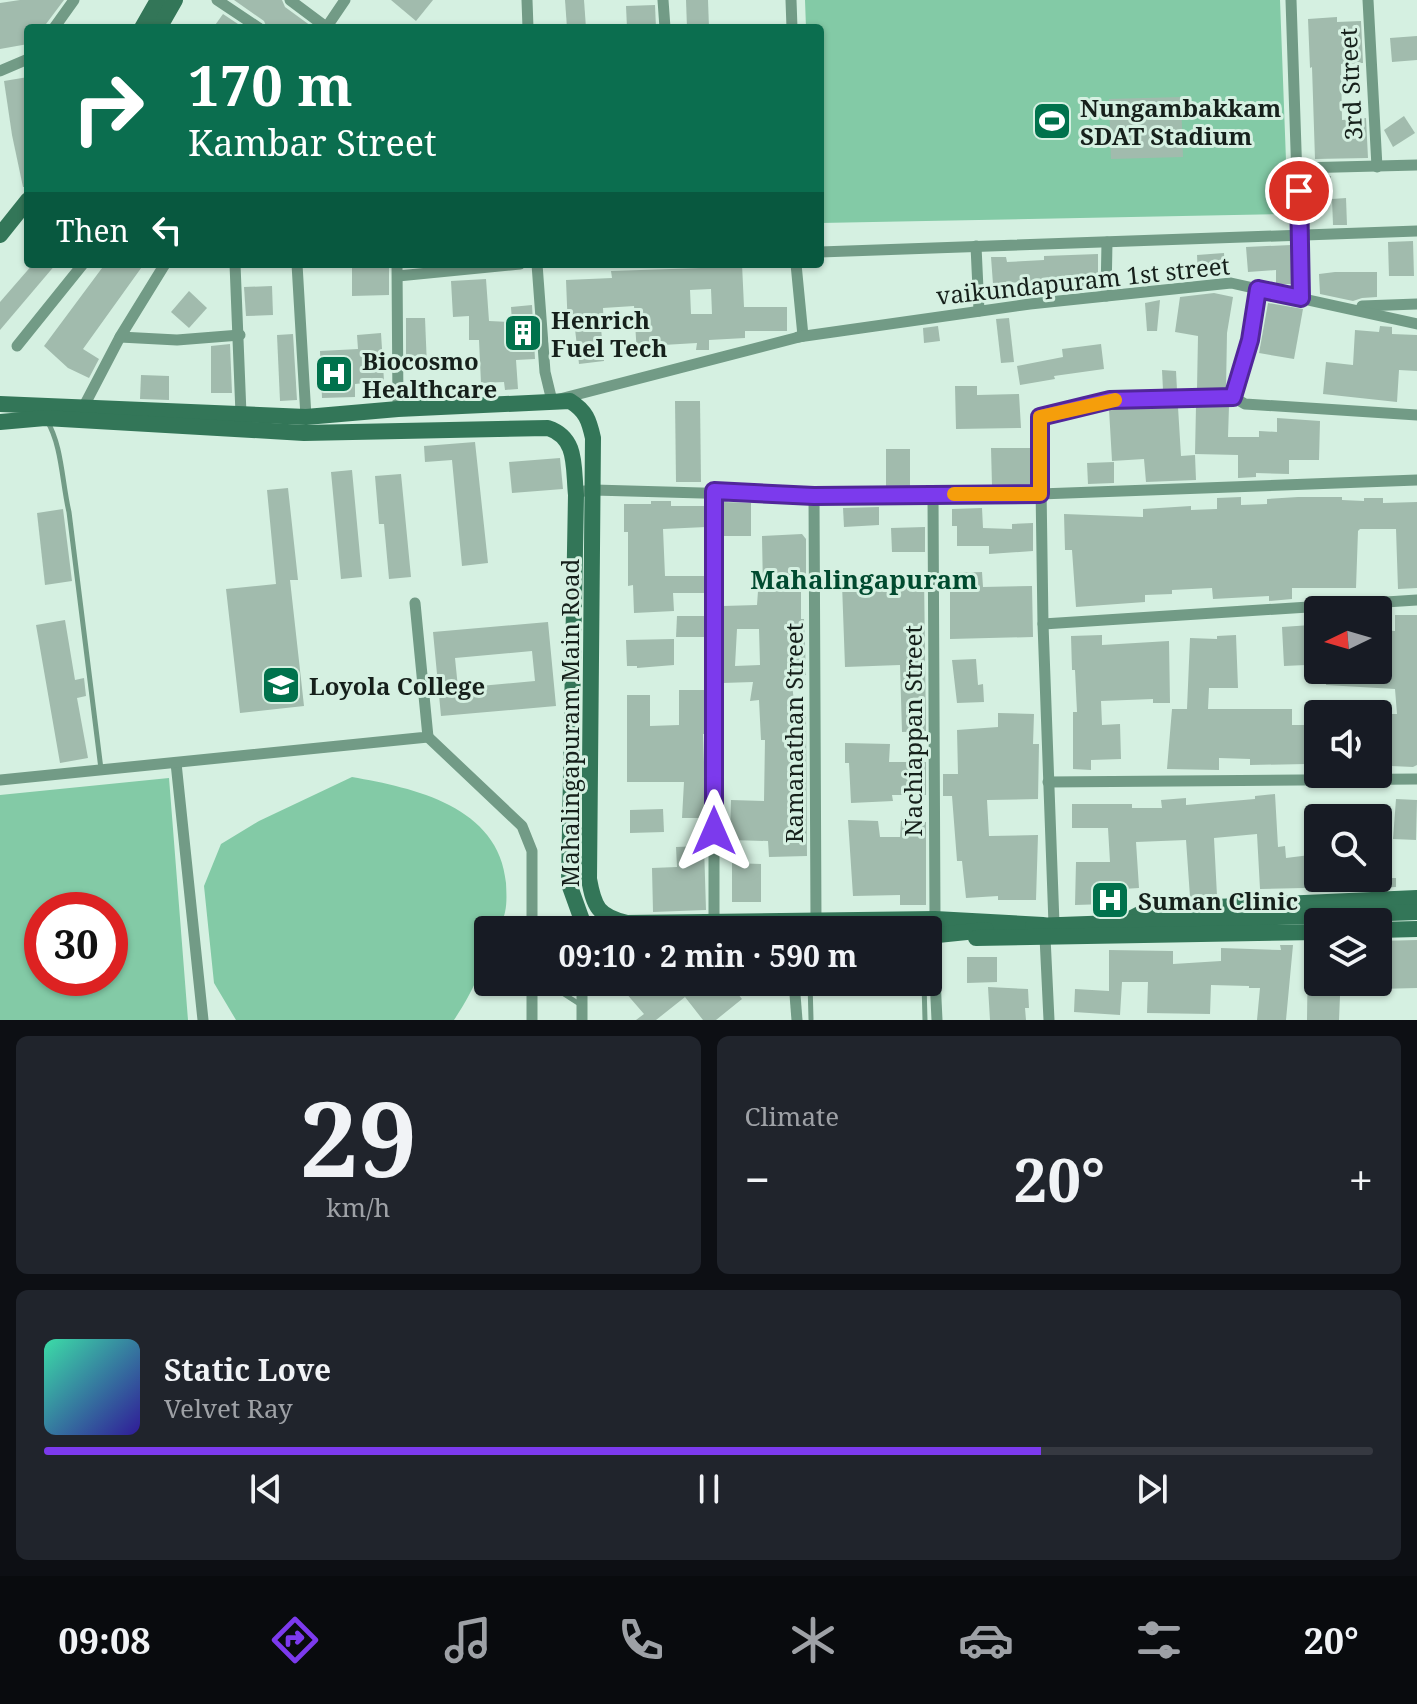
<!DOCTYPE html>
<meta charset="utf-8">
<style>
:root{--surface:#171b24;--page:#20242c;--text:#f1f3f6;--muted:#9ea1a6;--line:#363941;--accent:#7c3aed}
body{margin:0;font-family:"Noto Serif",serif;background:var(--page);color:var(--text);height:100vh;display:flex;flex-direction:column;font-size:30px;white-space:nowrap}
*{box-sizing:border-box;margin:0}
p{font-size:26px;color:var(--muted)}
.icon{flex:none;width:44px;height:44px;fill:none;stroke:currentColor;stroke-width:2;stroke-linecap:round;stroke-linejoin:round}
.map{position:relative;height:1020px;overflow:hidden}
.panel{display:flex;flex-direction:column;gap:16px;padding:16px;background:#0d0f14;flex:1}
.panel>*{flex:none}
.top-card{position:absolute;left:24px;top:24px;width:800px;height:244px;border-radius:8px;box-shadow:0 2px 6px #0004;background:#0b6e4f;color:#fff;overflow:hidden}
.needle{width:52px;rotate:265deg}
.controls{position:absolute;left:1304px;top:596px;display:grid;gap:16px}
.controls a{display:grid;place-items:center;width:88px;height:88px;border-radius:8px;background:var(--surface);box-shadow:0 2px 6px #0004;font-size:40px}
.speed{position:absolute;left:24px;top:892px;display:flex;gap:16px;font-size:40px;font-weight:700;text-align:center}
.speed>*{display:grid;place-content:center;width:104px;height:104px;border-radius:50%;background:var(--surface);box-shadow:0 2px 6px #0004;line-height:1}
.speed .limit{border:12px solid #d22;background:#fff;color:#111}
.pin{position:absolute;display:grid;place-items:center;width:68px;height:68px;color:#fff;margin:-34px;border:4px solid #fff;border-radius:50%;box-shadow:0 2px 8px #0007}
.me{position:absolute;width:88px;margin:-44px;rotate:0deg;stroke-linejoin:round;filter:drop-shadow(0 0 6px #0008)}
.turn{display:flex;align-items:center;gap:28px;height:168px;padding:0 32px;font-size:36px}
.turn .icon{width:104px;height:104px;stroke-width:2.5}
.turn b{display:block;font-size:56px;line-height:68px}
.then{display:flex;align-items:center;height:76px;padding:0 32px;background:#0003;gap:16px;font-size:30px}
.big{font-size:60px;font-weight:700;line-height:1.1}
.panel .card{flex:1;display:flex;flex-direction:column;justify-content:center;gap:12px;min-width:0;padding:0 28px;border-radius:12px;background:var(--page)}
.panel .dial{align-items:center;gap:0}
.dial b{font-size:104px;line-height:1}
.song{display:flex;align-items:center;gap:24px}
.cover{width:96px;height:96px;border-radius:12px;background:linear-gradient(135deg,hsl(160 70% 55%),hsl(250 70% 35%))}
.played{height:8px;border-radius:4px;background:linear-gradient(90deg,var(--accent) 75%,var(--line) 75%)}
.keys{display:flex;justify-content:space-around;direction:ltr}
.heat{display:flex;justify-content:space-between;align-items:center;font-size:44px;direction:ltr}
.panel .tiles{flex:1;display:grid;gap:16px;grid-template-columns:1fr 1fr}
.card:last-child{grid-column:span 2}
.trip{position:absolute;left:474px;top:916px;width:468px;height:80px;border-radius:8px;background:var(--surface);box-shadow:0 2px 6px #0004;font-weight:700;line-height:80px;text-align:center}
.dock{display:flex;height:128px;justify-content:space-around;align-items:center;background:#090b0e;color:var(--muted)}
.dock .icon{width:56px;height:56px}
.dock .active{color:var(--accent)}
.dock b{font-size:36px;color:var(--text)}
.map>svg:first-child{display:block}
</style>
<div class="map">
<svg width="1417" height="1020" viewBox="0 0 1417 1020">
<rect width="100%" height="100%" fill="#d5f0e1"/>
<g fill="#83caa6" fill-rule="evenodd">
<polygon points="805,0 1280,0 1288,214 820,223 820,28 806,28"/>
<path d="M 352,777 C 414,788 499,806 506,883 C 507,904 507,911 499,930 L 488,930 C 488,962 472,993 454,1020 L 236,1020 L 214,983 L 204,886 L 221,844 L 259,821 Z"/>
<path d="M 169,778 L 188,1020 L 0,1020 L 0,795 ZM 42,910 L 110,910 L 110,978 L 42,978 Z"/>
</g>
<g fill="#a1bbad" fill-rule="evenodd">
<polygon points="20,0 64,0 43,28 28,28 28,44 0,49 0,3"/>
<polygon points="234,0 282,0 285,7 311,26 267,28 264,21"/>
<polygon points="391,0 433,0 416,21"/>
<polygon points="565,0 584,0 586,28 567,28"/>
<polygon points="686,0 708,0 709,28 687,28"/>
<polygon points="655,5 656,28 627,28 626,6"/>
<polygon points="223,14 244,28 213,28"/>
<polygon points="1337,17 1337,22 1361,21 1363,63 1341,64 1342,120 1366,118 1368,158 1315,159 1312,67 1310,68 1308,19"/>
<polygon points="1417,36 1417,60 1392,62 1390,38"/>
<polygon points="28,77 28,187 23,187 12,135 4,81"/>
<polygon points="1181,97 1183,157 1111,159 1109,99"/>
<polygon points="1404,116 1415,133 1393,147 1384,130"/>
<polygon points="1315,176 1331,176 1331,200 1314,199"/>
<polygon points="1346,198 1347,225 1333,225 1332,199"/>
<polygon points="1413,241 1414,276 1389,276 1388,242"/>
<polygon points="1291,245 1292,284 1276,284 1276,270 1248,272 1246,247"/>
<polygon points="1224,253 1225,273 1198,275 1197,255"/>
<polygon points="1098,254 1098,285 1046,289 1045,285 1020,287 1020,282 993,284 991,257 1006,257 1007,262 1044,260 1044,256"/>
<polygon points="33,264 56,264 0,330 0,302"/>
<polygon points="105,264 144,264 83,349 99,359 89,378 68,368 44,346"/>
<polygon points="352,264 381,264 381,267 389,267 389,295 352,296"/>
<path d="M 701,264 L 742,264 L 744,307 L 787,307 L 787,331 L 745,331 L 745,338 L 709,340 L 709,350 L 696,350 L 697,343 L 663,345 L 663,354 L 637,355 L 634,306 L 603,308 L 604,328 L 601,328 L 604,361 L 579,364 L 575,329 L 568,330 L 566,280 L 612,278 L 611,271 L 701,268 ZM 711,289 L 712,314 L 691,314 L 690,290 Z"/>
<polygon points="1335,272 1377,272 1377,297 1362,298 1353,301 1320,294 1319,274"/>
<polygon points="486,279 489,321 512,322 511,307 532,305 535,359 516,360 518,389 505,390 504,382 481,383 479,340 469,340 469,316 453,317 451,281"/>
<polygon points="272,286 273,315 246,316 244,287"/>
<polygon points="189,291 207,308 189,328 171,312"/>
<polygon points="1214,293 1233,297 1227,333 1226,389 1197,389 1198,336 1175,332 1180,297"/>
<polygon points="1160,300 1157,331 1147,331 1145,303"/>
<polygon points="1268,303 1303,309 1294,359 1259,353"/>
<polygon points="406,318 425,318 427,367 406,368"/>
<polygon points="1009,318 1014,362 1001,363 996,319"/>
<polygon points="938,326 940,341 924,343 923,328"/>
<polygon points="1380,326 1392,327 1392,334 1417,335 1417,371 1399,370 1397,402 1323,394 1326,362 1353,365 1355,330 1379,332"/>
<polygon points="381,333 384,381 355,384 355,397 322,398 320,351 358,349 357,335"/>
<polygon points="293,334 297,400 280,401 277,335"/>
<polygon points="230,344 232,393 211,393 211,346"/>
<polygon points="1101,344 1104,369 1054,376 1055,379 1020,385 1017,366 1063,357 1062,349"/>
<polygon points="1162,370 1176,371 1177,390 1163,390"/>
<polygon points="141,375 169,376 169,400 140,399"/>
<polygon points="955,386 977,386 977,395 1019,394 1021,428 956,429"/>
<polygon points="675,401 700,401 701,482 676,482"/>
<polygon points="1196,406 1229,406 1228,437 1259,437 1259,431 1277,432 1277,418 1320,421 1319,460 1289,460 1289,474 1256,473 1256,477 1238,478 1238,455 1195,454"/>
<polygon points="1178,407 1181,456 1195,455 1196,480 1146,482 1144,459 1112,461 1109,409"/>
<polygon points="475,442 488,563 462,566 452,460 425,462 424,446"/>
<polygon points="991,448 1032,448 1032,486 992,486"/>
<rect x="886" y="449" width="24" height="38"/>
<polygon points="560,458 563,489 512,493 509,462"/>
<polygon points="1114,462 1114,483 1088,484 1087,463"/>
<polygon points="352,470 362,577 341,579 331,472"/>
<polygon points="401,474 411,577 389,579 384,524 379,524 375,476"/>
<polygon points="288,488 298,580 290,580 304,706 240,713 226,589 276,584 267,490"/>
<polygon points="1241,497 1241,505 1267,504 1267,499 1298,497 1342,497 1342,500 1364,501 1364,498 1383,498 1383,503 1417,502 1417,588 1398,589 1396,529 1360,529 1358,531 1356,588 1292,588 1292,599 1269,601 1269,596 1213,599 1212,588 1172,590 1172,594 1145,595 1145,602 1076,607 1072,550 1065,550 1064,514 1143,517 1143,509 1191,506 1191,510 1217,509 1217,498"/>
<polygon points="651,501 671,501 671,506 706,506 706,527 663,529 665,576 704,576 705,593 673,593 674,611 634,613 633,585 628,586 628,532 624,532 624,504 651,504"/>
<polygon points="723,502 751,503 751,536 724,536"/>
<polygon points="879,507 879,525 844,527 843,508"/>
<polygon points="982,508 983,528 1012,529 1012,524 1033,523 1033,551 989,554 989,546 957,546 957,526 952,526 952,509"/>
<polygon points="63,509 72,581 45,585 37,513"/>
<polygon points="925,527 925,552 892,552 891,528"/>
<path d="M 802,534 L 806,539 L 806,580 L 801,580 L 801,619 L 804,619 L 806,675 L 791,676 L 795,710 L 806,710 L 807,856 L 769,857 L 768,841 L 730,840 L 731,800 L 764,801 L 765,740 L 761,740 L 759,700 L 750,701 L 753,682 L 722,683 L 723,606 L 757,605 L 758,591 L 763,591 L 762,536 ZM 737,629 L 759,629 L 760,665 L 735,666 Z"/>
<polygon points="982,572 983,587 1032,586 1033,637 950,639 950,573"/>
<polygon points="924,575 926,731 902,732 900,665 845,667 842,584 897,582 897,576"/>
<polygon points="1395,615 1417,615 1417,765 1413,767 1391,766 1392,741 1378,741 1378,714 1397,714 1395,689 1326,685 1326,670 1378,670 1378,630 1395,631"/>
<polygon points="677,616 706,616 706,637 676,637"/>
<polygon points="65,620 75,680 84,678 86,696 77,698 88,758 60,763 36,625"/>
<path d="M 548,622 L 556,706 L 441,716 L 433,632 ZM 532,651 L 535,681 L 458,688 L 455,658 Z"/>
<polygon points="1311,625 1312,637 1305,638 1306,665 1284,666 1282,627"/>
<polygon points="1102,635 1102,645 1169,641 1170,703 1153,703 1153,699 1101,701 1102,725 1120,724 1121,759 1091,760 1091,770 1073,769 1073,712 1077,712 1075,670 1072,670 1071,636"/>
<polygon points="1236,635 1238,688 1209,688 1208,709 1292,709 1292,725 1318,725 1318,769 1306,769 1306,764 1250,765 1250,759 1219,758 1219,770 1167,769 1172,709 1187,709 1190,638 1217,639 1217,636"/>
<polygon points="674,639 674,665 637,668 637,666 627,666 626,640"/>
<polygon points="976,659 978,685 983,684 984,702 957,703 952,660"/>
<polygon points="679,690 706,690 706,734 703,734 706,818 682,818 684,782 627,782 627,695 650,695 650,726 679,725"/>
<polygon points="998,713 1034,714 1033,744 1039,744 1038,799 987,800 989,836 1038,835 1036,900 998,900 998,896 966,898 962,861 957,861 952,796 943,796 943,774 958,774 957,730 998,727"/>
<polygon points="845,743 890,744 889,762 926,762 926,795 892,795 893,801 851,803 849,763 845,763"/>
<polygon points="1275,794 1278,847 1285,846 1286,858 1318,854 1318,878 1350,878 1350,887 1260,889 1257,834 1214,838 1217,896 1190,897 1186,840 1136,842 1139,888 1106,890 1106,904 1075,905 1076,862 1110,862 1108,828 1072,828 1072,804 1132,804 1132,808 1162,808 1161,800 1186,798 1186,805 1255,799 1255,796"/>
<polygon points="1396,799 1417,800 1416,840 1393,839"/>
<polygon points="1313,807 1334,807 1334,818 1314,818"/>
<polygon points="663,809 664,832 630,833 630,810"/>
<polygon points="848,820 878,821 880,837 900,837 901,821 926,822 926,905 900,905 900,895 853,896"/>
<polygon points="704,846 706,910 653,912 652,868 677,867 676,847"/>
<polygon points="732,863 761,864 761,902 732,902"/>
<polygon points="1351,878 1396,878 1396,887 1352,889"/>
<polygon points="1417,940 1417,988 1378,989 1378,941"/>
<polygon points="1280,945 1293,945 1286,1020 1257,1020 1260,988 1249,988 1249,986 1211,985 1210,1014 1147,1013 1148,982 1122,982 1120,1015 1074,1012 1075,989 1109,991 1109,950 1173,951 1173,964 1221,961 1221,948 1281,950"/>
<polygon points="1308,945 1318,945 1318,982 1331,982 1331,996 1340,996 1339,1020 1307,1020"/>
<polygon points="967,957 997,957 997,982 967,983"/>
<polygon points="637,982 675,982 682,990 691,982 728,982 742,999 716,1020 703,1020 685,997 656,1020 636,1020 644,1014 625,992"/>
<polygon points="988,987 1028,989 1029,1008 1025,1008 1026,1020 990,1020"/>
</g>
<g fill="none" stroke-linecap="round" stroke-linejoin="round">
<g stroke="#729b86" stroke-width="5">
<path d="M 47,421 C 62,445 62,483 69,512 L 101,769"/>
<polyline points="810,982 811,1019"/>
<polyline points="924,982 925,1020"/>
<polyline points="533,983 553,987 581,1005"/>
</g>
<g stroke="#729b86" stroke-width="11">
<polyline points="217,0 259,28"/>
<polyline points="290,0 326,27"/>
<polyline points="527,0 528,28"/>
<polyline points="663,0 665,28"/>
<polyline points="791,0 792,28"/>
<polyline points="1291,0 1301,298"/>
<polyline points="1368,0 1377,167"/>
<polyline points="54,28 74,0"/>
<polyline points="326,28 345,0"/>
<polyline points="0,71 28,59"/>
<polyline points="1298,168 1417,165"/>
<polyline points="976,246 979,311"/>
<polyline points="820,252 1417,231"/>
<polyline points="235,264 241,414"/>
<polyline points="297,264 306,417"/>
<polyline points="397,264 398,409"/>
<polyline points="537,264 545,372 552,401 803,336 796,264"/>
<polyline points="398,276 520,264"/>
<polyline points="1106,296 1107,242"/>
<polyline points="1362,306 1417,304"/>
<polyline points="120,337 177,340 240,335"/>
<polyline points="798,337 1030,304 1231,283 1417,324"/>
<polyline points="17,346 83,264"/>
<polyline points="1233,397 1250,340 1258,289"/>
<polyline points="84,406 120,337 165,264"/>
<polyline points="576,492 594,490 814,496 1040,494 1417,480"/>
<polyline points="933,494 935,919"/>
<polyline points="814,496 816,922"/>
<polyline points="1043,624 1417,600"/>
<polyline points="428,737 522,826 532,851 532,930"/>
<polyline points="176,763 203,1020"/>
<polyline points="0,780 428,737 415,603"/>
<polyline points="1048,782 1417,779"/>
<polyline points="714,924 714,491"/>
<polyline points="1054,924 1043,624 1040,417 1110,400 1233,397 1245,404 1417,415"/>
<polyline points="933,935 937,1020"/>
<polyline points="1045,937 1049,1020"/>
<polyline points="794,982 797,1020"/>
<polyline points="532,1020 532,982"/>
<polyline points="582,1020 582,982"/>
</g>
<g stroke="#337658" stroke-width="16">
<polyline points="142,28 158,0"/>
<polyline points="159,28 175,0"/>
<polyline points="0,235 28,200"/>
<path d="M 0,404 L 306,417 L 398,409 L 570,401 C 586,411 589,420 593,438 L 589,879 C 594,907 598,916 627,923 L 935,919 L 1043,925"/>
<path d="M 0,422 L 45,418 L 304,433 L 548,428 C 578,438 573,467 576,495 L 569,884 L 583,923 L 592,930"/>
<polyline points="1128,920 1147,910 1417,898"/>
<polyline points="1033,926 1417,912"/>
<polyline points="1378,930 1417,929"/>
<polyline points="928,936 986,930"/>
<polyline points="976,938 1318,932"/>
</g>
</g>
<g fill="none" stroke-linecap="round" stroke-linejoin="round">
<defs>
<polyline id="route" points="714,831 714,491 814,496 1040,494 1040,417 1110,400 1233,397 1250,340 1258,289 1301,298 1299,191"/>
</defs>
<use href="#route" stroke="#51269a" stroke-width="20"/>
<use href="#route" stroke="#7c3aed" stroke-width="14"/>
<polyline stroke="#f59e0b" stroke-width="14" points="954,494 1040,494 1040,417 1115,400"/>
</g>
<defs>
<symbol id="stadium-square" viewBox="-11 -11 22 22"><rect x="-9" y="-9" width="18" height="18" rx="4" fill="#00724c" stroke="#d5f0e1"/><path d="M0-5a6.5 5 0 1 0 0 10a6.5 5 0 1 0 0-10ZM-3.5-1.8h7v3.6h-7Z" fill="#fff"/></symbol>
<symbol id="building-square" viewBox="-11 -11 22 22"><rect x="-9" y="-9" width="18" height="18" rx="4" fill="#00724c" stroke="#d5f0e1"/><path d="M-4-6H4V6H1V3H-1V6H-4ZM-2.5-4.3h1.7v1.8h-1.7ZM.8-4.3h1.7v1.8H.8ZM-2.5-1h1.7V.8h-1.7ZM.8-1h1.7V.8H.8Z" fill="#fff"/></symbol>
<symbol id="hospital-square" viewBox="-11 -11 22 22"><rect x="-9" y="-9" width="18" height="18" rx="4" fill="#00724c" stroke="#d5f0e1"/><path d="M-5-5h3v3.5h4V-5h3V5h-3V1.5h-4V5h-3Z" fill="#fff"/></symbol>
<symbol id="university-square" viewBox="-11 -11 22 22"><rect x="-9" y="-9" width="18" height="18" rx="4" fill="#00724c" stroke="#d5f0e1"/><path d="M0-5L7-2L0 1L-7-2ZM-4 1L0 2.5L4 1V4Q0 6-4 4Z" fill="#fff"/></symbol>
</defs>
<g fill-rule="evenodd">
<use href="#stadium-square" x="1030" y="99" width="44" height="44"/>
<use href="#building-square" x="501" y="311" width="44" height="44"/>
<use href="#hospital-square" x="312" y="352" width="44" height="44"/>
<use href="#university-square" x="259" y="663" width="44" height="44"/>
<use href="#hospital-square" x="1088" y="878" width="44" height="44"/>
</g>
<g text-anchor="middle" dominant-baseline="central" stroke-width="6" stroke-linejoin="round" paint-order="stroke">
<g font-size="24" fill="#16201b" stroke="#d5f0e1">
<text transform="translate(1350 84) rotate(-93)">3rd Street</text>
<text transform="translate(1083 280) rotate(-6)">vaikundapuram 1st street</text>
<text transform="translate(569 723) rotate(-90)">Mahalingapuram Main Road</text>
<text transform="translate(912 731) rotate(-90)">Nachiappan Street</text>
<text transform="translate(793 733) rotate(-90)">Ramanathan Street</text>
</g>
<g font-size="24" font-weight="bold" fill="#16201b" stroke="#d5f0e1" text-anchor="start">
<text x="1080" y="107">Nungambakkam<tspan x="1080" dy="28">SDAT Stadium</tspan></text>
<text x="551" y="319">Henrich<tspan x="551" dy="28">Fuel Tech</tspan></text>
<text x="362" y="360">Biocosmo<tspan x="362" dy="28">Healthcare</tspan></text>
<text x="309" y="685">Loyola College</text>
<text x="1138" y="900">Suman Clinic</text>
</g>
<g font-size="26" font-weight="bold" fill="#004a2f" stroke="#d5f0e1">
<text x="864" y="579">Mahalingapuram</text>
</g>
</g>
</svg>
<div class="controls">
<a><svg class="needle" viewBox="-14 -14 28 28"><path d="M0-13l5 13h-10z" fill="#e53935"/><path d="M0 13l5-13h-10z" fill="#9ea1a6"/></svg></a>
<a><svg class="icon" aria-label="sound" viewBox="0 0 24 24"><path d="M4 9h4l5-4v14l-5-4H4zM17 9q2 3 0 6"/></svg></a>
<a><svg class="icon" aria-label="search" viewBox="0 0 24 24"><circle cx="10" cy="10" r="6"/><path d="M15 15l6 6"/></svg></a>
<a><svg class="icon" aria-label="layers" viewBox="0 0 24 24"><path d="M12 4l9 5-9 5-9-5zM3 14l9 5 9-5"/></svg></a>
</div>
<div class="speed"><div class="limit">30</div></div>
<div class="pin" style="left:1299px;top:191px;background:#d93025"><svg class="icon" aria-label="arrive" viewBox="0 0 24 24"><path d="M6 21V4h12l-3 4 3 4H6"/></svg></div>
<svg class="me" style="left:714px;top:831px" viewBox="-20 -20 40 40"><path d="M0-17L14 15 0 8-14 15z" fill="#7c3aed" stroke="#fff" stroke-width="4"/></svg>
<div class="trip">09:10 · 2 min · 590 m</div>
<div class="top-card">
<div class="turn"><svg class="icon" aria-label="right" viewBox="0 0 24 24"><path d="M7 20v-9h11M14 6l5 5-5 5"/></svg><div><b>170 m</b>Kambar Street</div></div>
<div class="then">Then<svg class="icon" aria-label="left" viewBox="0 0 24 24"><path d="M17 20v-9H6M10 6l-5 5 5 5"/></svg></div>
</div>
</div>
<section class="panel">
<div class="tiles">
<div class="card dial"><b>29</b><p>km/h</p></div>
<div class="card"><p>Climate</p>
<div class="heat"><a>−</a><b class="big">20°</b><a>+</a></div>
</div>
<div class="card">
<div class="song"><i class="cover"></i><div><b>Static Love</b><p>Velvet Ray</p></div></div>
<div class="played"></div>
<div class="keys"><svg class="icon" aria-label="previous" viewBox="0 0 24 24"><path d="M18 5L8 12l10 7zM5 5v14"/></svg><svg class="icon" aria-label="pause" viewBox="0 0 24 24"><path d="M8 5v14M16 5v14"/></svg><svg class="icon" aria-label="next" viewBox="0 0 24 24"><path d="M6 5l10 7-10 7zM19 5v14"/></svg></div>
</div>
</div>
</section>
<nav class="dock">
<b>09:08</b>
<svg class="icon active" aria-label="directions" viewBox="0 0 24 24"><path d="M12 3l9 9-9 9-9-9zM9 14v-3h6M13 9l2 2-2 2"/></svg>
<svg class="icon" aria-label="music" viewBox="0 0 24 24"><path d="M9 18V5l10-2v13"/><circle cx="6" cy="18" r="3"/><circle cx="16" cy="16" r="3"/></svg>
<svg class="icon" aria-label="phone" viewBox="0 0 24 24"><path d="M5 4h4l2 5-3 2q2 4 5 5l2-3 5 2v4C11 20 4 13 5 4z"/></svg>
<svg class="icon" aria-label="climate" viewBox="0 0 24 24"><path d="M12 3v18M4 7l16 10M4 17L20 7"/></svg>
<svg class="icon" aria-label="car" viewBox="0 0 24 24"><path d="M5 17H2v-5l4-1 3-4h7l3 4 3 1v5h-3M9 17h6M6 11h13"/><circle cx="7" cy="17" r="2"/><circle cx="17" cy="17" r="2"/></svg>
<svg class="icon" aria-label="filters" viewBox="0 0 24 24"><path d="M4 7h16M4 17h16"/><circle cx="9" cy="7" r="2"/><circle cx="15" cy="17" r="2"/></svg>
<b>20°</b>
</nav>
